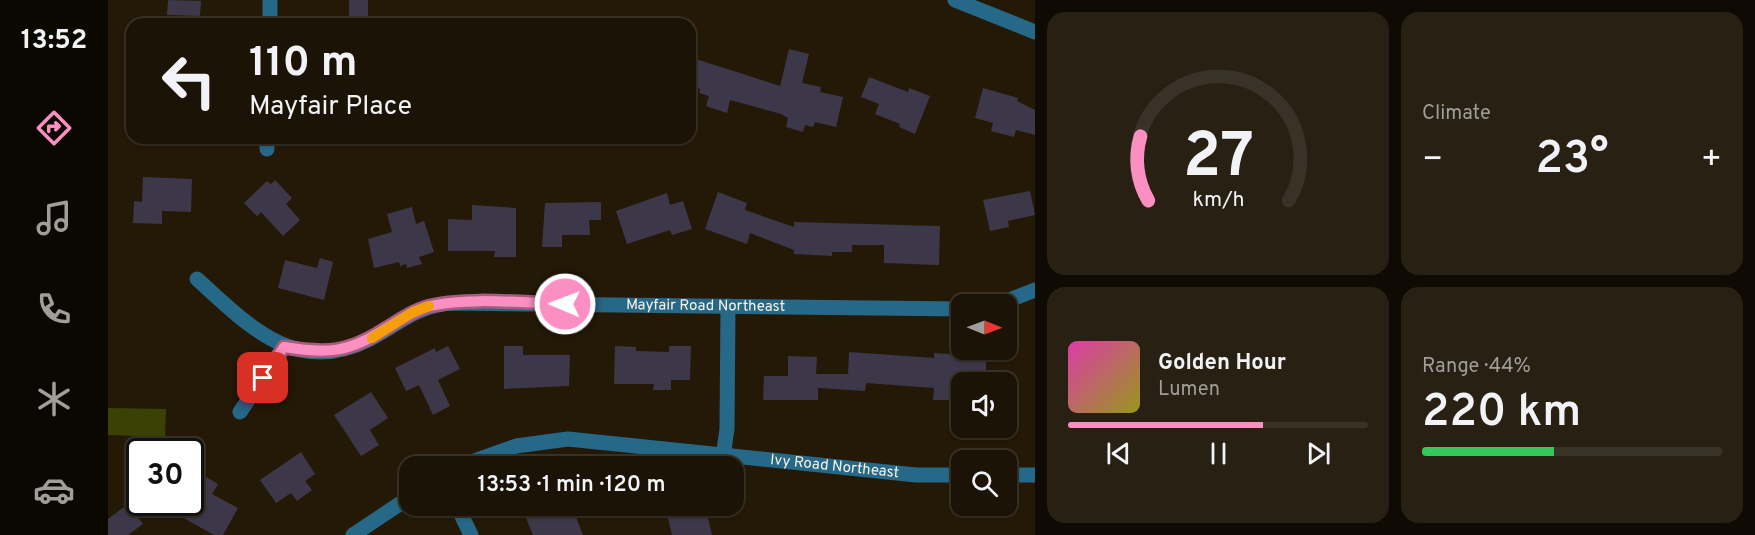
<!DOCTYPE html>
<meta charset="utf-8">
<style>
:root{--surface:#1b1305;--page:#282013;--text:#f1f3f6;--muted:#a09e9a;--line:#393227;--accent:#fc8fc2}
body{margin:0;font-family:Overpass,sans-serif;background:var(--page);color:var(--text);height:100vh;display:flex;flex-direction:column;font-size:22px;white-space:nowrap}
*{box-sizing:border-box;margin:0}
p{font-size:20px;color:var(--muted)}
.icon{flex:none;width:33px;height:33px;fill:none;stroke:currentColor;stroke-width:2;stroke-linecap:round;stroke-linejoin:round}
.map{position:relative;flex:1;overflow:hidden}
.drawer{display:flex;flex-direction:column;gap:12px;padding:12px;background:#0f0a03;width:720px}
.drawer>*{flex:none}
.top-card{position:absolute;left:18px;top:18px;width:570px;height:126px;border-radius:18px;box-shadow:0 2px 4px #0004,0 0 0 2px var(--line);background:#1b1305;color:var(--text);overflow:hidden}
.needle{width:39px;rotate:91deg}
.tools{position:absolute;left:843px;top:294px;display:grid;gap:12px}
.tools a{display:grid;place-items:center;width:66px;height:66px;border-radius:12px;background:var(--surface);box-shadow:0 2px 4px #0004,0 0 0 2px var(--line);font-size:30px}
.speed{position:absolute;left:18px;top:438px;display:flex;gap:12px;font-size:30px;font-weight:700;text-align:center}
.speed>*{display:grid;place-content:center;width:78px;height:78px;border-radius:50%;background:var(--surface);box-shadow:0 2px 4px #0004,0 0 0 2px var(--line);line-height:1}
.speed .limit{border:3px solid #111;border-radius:9px;background:#fff;color:#111}
.pin{position:absolute;display:grid;place-items:center;width:51px;height:51px;color:#fff;margin:-26px;border-radius:12px;box-shadow:0 3px 9px #0006}
.me{position:absolute;width:66px;margin:-33px;rotate:271deg;stroke-linejoin:round;filter:drop-shadow(0 0 4px #0008)}
.turn{display:flex;align-items:center;gap:21px;height:126px;padding:0 24px;font-size:27px}
.turn .icon{width:78px;height:78px;stroke-width:2.5}
.turn b{display:block;font-size:42px;line-height:51px}
.big{font-size:45px;font-weight:600;line-height:1.1}
.drawer .widget{flex:1;display:flex;flex-direction:column;justify-content:center;gap:9px;min-width:0;padding:0 21px;border-radius:18px;background:var(--page)}
.drawer .dial{align-items:center;gap:0}
.dial svg{height:156px;overflow:visible;fill:none;stroke:var(--line);stroke-width:7;stroke-linecap:round;text-anchor:middle}
.dial text{fill:var(--text);stroke:none}
.song{display:flex;align-items:center;gap:18px}
.cover{width:72px;height:72px;border-radius:9px;background:linear-gradient(135deg,hsl(320 70% 55%),hsl(60 70% 35%))}
.played{height:6px;border-radius:3px;background:linear-gradient(90deg,var(--accent) 65%,var(--line) 65%)}
.keys{display:flex;justify-content:space-around;direction:ltr}
.heat{display:flex;justify-content:space-between;align-items:center;font-size:33px;direction:ltr}
.charge{height:9px;border-radius:4px;background:linear-gradient(90deg,#34c759 44%,var(--line) 0)}
.drawer .tiles{flex:1;display:grid;gap:12px;grid-template-columns:repeat(2,1fr)}
.trip{position:absolute;left:291px;top:456px;width:345px;height:60px;border-radius:18px;background:var(--surface);box-shadow:0 2px 4px #0004,0 0 0 2px var(--line);font-weight:600;line-height:60px;text-align:center}
main{display:flex;flex:1;min-height:0}
.tabs{display:flex;flex-direction:column;width:108px;justify-content:space-around;align-items:center;background:#0b0802;color:var(--muted)}
.tabs .icon{width:42px;height:42px}
.tabs .current{color:var(--accent)}
.tabs b{font-size:27px;color:var(--text)}
.map>svg:first-child{display:block}
</style>
<main>
<nav class="tabs">
<b>13:52</b>
<svg class="icon current" aria-label="directions" viewBox="0 0 24 24"><path d="M12 3l9 9-9 9-9-9zM9 14v-3h6M13 9l2 2-2 2"/></svg>
<svg class="icon" aria-label="music" viewBox="0 0 24 24"><path d="M9 18V5l10-2v13"/><circle cx="6" cy="18" r="3"/><circle cx="16" cy="16" r="3"/></svg>
<svg class="icon" aria-label="phone" viewBox="0 0 24 24"><path d="M5 4h4l2 5-3 2q2 4 5 5l2-3 5 2v4C11 20 4 13 5 4z"/></svg>
<svg class="icon" aria-label="climate" viewBox="0 0 24 24"><path d="M12 3v18M4 7l16 10M4 17L20 7"/></svg>
<svg class="icon" aria-label="car" viewBox="0 0 24 24"><path d="M5 17H2v-5l4-1 3-4h7l3 4 3 1v5h-3M9 17h6M6 11h13"/><circle cx="7" cy="17" r="2"/><circle cx="17" cy="17" r="2"/></svg>
</nav>
<div class="map">
<svg width="927" height="535" viewBox="0 0 927 535">
<rect width="100%" height="100%" fill="#241907"/>
<polygon fill="#394105" points="0,408 58,409 57,437 0,435"/>
<g fill="#3d374a">
<polygon points="60,0 93,1 92,16 59,15"/>
<rect x="241" y="0" width="19" height="21"/>
<polygon points="681,49 701,54 694,83 713,87 712,92 735,97 728,127 707,122 705,127 697,125 695,132 678,127 680,118 673,114 622,100 619,113 598,106 601,96 591,93 592,89 582,86 588,59 672,86"/>
<polygon points="761,77 800,92 801,88 822,96 807,134 791,127 792,124 767,114 771,104 753,97"/>
<polygon points="875,88 910,98 909,101 927,110 927,135 908,130 906,137 883,131 885,123 867,118"/>
<polygon points="35,177 84,179 83,212 54,211 54,224 25,223 26,201 34,202"/>
<polygon points="167,180 184,198 178,204 192,220 175,236 153,212 149,216 136,203 159,181 163,184"/>
<polygon points="922,191 927,215 900,221 901,227 882,231 875,200"/>
<polygon points="610,192 639,203 637,210 686,227 686,222 832,226 831,265 776,263 776,245 744,245 744,252 724,252 724,256 686,254 686,250 642,233 639,244 597,229"/>
<polygon points="559,193 562,205 575,201 584,229 564,235 562,230 519,244 508,211"/>
<polygon points="493,202 493,220 481,220 482,235 454,235 454,247 434,247 437,203"/>
<polygon points="364,205 408,208 408,257 386,257 387,251 340,251 340,219 364,220"/>
<polygon points="304,207 308,224 316,221 326,252 311,257 314,264 299,268 298,264 292,266 291,262 266,268 260,239 284,232 279,214"/>
<polygon points="212,258 225,262 216,300 170,288 177,260 209,268"/>
<polygon points="340,346 352,369 330,380 342,406 325,415 311,385 298,391 287,368 327,348 328,352"/>
<polygon points="396,346 415,346 415,355 462,355 461,386 396,389"/>
<polygon points="507,346 528,347 528,351 561,352 561,346 583,346 582,380 563,380 563,390 545,390 546,384 506,384"/>
<polygon points="741,352 826,358 826,353 878,356 878,382 854,382 854,400 825,400 826,388 758,383 757,391 710,388 710,400 655,400 656,376 680,376 680,356 709,357 708,374 740,374"/>
<polygon points="263,392 280,418 262,430 271,445 253,456 226,415"/>
<polygon points="193,452 207,474 197,481 204,490 189,501 183,493 168,503 152,480"/>
<polygon points="93,474 110,484 104,494 130,508 115,535 106,535 70,515 77,502 82,502 82,493"/>
<polygon points="20,504 35,524 20,535 0,535 0,519"/>
<polygon points="413,506 464,506 475,535 425,535"/>
<polygon points="598,509 604,535 564,535 560,518"/>
</g>
<g fill="none" stroke-linecap="round" stroke-linejoin="round">
<g stroke="#266887" stroke-width="15">
<polyline points="847,0 927,32"/>
<polyline points="162,24 162,0"/>
<polyline points="159,149 159,138"/>
<path id="s1" d="M 89,279 C 140,325 187,377 262,339 C 293,323 302,309 340,303 L 854,309"/>
<polyline points="891,304 927,290"/>
<polyline points="132,412 176,347"/>
<polyline points="615,457 619,429 620,306"/>
<path id="s2" d="M 352,466 L 408,446 L 460,439 L 808,475 L 854,475"/>
<polyline points="898,475 927,475"/>
<polyline points="349,506 363,535"/>
<polyline points="245,535 302,497"/>
</g>
</g>
<g fill="none" stroke-linecap="round" stroke-linejoin="round">
<defs>
<path id="route" d="M 155,378 L 176,347 C 219,354 240,353 277,329 C 292,320 306,310 322,306 C 360,297 417,303 457,304"/>
</defs>
<use href="#route" stroke="#a45d7e" stroke-width="15"/>
<use href="#route" stroke="#fc8fc2" stroke-width="10"/>
<polyline stroke="#f59e0b" stroke-width="10" points="264,338 305,312 321,306"/>
</g>
<g text-anchor="middle" dominant-baseline="central" stroke-width="6" stroke-linejoin="round" paint-order="stroke">
<g font-size="15" fill="#f9f2e6" stroke="#1a1001">
<text stroke="none"><textPath href="#s1" startOffset="543">Mayfair Road Northeast</textPath></text>
<text stroke="none"><textPath href="#s2" startOffset="380">Ivy Road Northeast</textPath></text>
</g>
</g>
</svg>
<div class="tools">
<a><svg class="needle" viewBox="-14 -14 28 28"><path d="M0-13l5 13h-10z" fill="#e53935"/><path d="M0 13l5-13h-10z" fill="#a09e9a"/></svg></a>
<a><svg class="icon" aria-label="sound" viewBox="0 0 24 24"><path d="M4 9h4l5-4v14l-5-4H4zM17 9q2 3 0 6"/></svg></a>
<a><svg class="icon" aria-label="search" viewBox="0 0 24 24"><circle cx="10" cy="10" r="6"/><path d="M15 15l6 6"/></svg></a>
</div>
<div class="speed"><div class="limit">30</div></div>
<div class="pin" style="left:155px;top:378px;background:#d93025"><svg class="icon" aria-label="arrive" viewBox="0 0 24 24"><path d="M6 21V4h12l-3 4 3 4H6"/></svg></div>
<svg class="me" style="left:457px;top:304px" viewBox="-20 -20 40 40"><circle r="17" fill="#fc8fc2" stroke="#fff" stroke-width="3"/><path d="M0-11L8 9 0 5-8 9z" fill="#fff"/></svg>
<div class="trip">13:53 · 1 min · 120 m</div>
<div class="top-card">
<div class="turn"><svg class="icon" aria-label="left" viewBox="0 0 24 24"><path d="M17 20v-9H6M10 6l-5 5 5 5"/></svg><div><b>110 m</b>Mayfair Place</div></div>
</div>
</div>
<section class="drawer">
<div class="tiles">
<div class="widget dial"><svg viewBox="0 0 100 80">
<path d="M14 69A42 42 0 1 1 86 69"/>
<path d="M14 69A42 42 0 0 1 10 36" stroke="#fc8fc2"/>
<text x="50" y="56" font-size="32" font-weight="700">27</text>
<text x="50" y="72" font-size="11">km/h</text>
</svg></div>
<div class="widget"><p>Climate</p>
<div class="heat"><a>−</a><b class="big">23°</b><a>+</a></div>
</div>
<div class="widget">
<div class="song"><i class="cover"></i><div><b>Golden Hour</b><p>Lumen</p></div></div>
<div class="played"></div>
<div class="keys"><svg class="icon" aria-label="previous" viewBox="0 0 24 24"><path d="M18 5L8 12l10 7zM5 5v14"/></svg><svg class="icon" aria-label="pause" viewBox="0 0 24 24"><path d="M8 5v14M16 5v14"/></svg><svg class="icon" aria-label="next" viewBox="0 0 24 24"><path d="M6 5l10 7-10 7zM19 5v14"/></svg></div>
</div>
<div class="widget"><p>Range · 44%</p><b class="big">220 km</b><div class="charge"></div></div>
</div>
</section>
</main>
